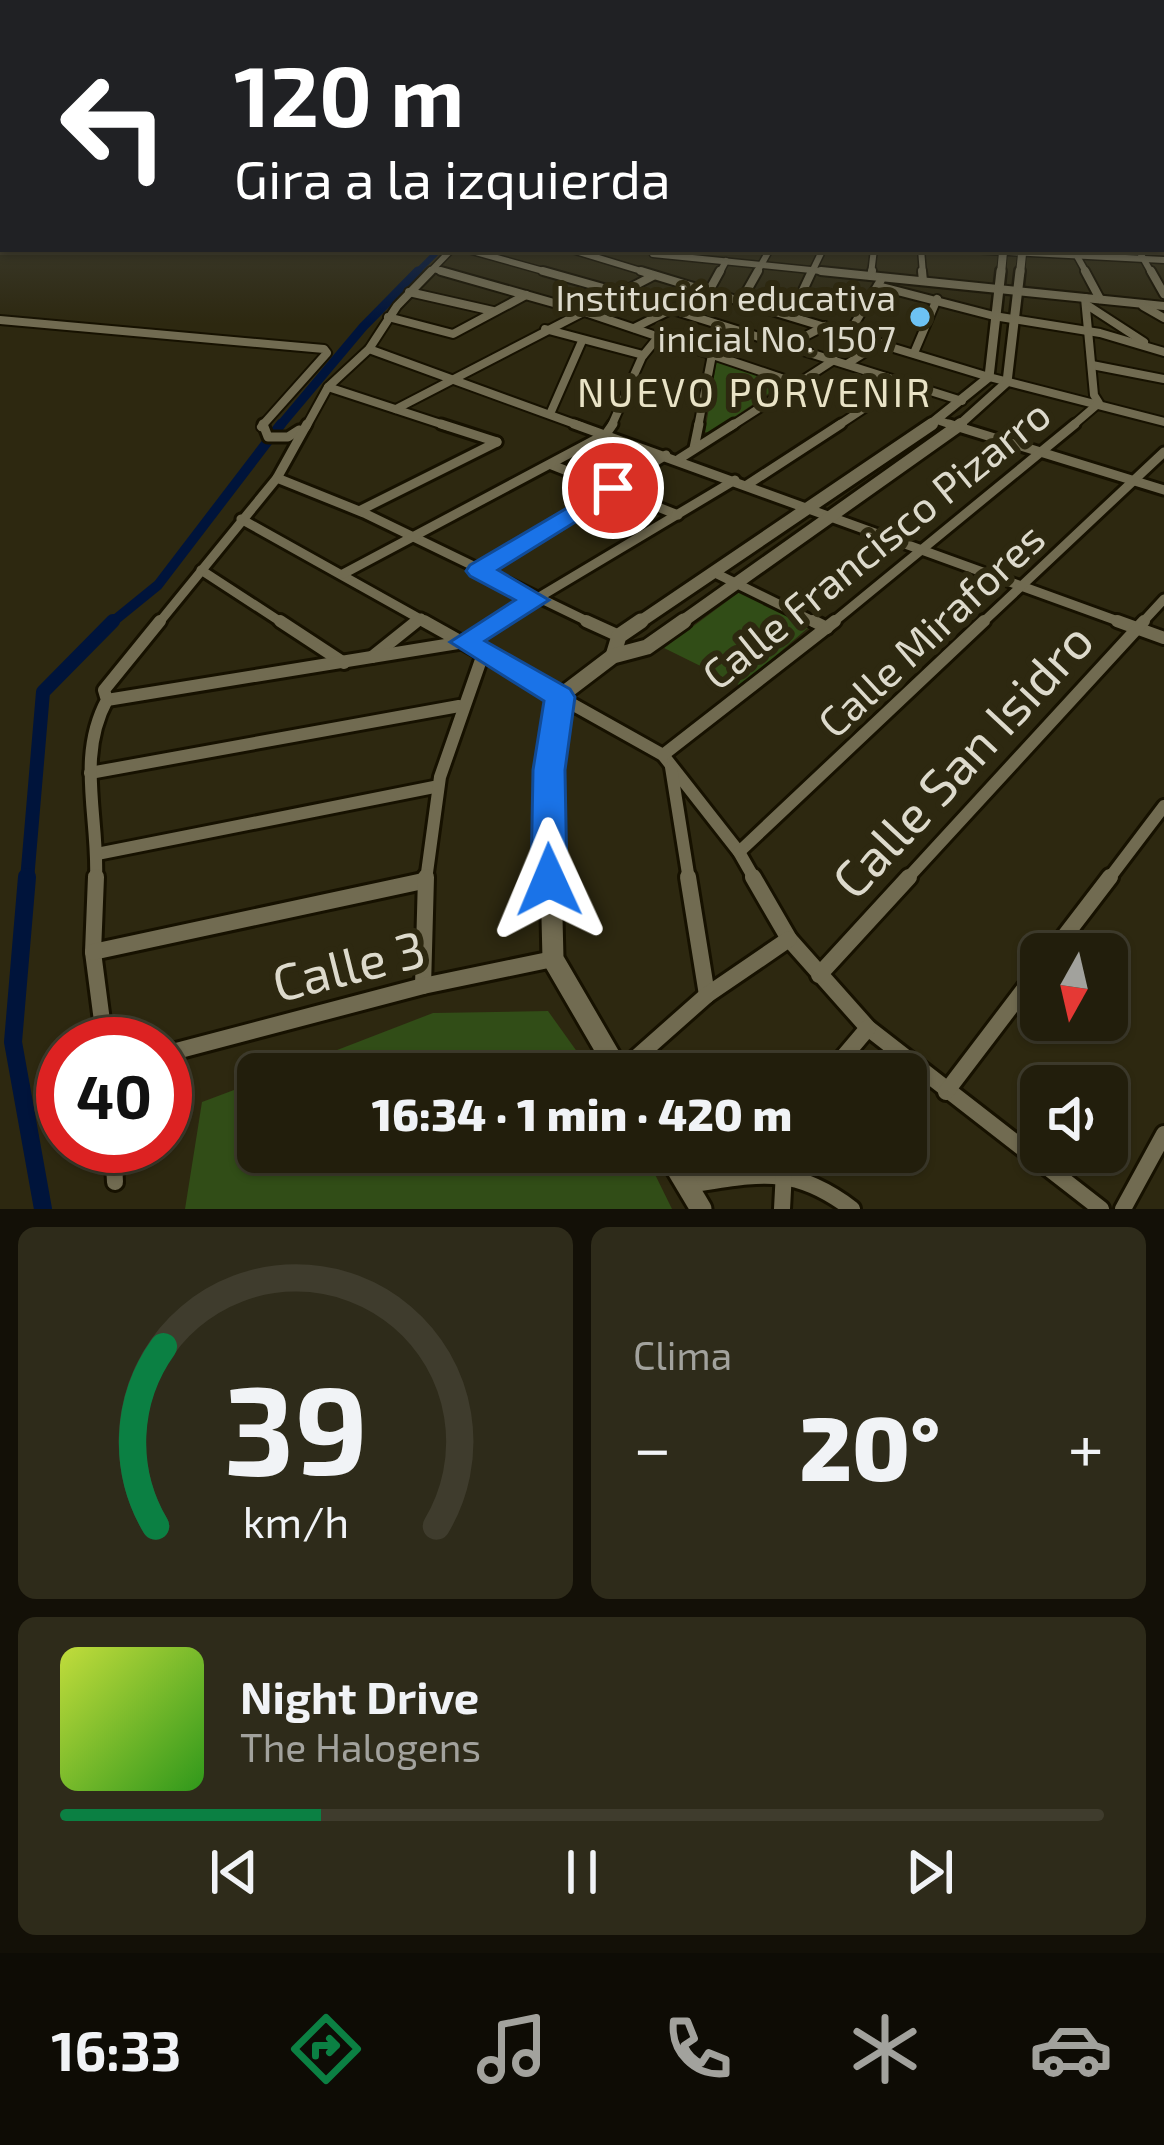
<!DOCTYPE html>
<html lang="es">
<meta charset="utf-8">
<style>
:root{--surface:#221e0c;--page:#2e2b1a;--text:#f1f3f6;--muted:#a2a29d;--line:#3f3c2d;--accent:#0b8043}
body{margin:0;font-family:"Exo 2",sans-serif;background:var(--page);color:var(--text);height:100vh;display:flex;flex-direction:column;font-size:45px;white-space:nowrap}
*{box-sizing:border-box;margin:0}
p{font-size:39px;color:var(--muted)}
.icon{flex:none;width:66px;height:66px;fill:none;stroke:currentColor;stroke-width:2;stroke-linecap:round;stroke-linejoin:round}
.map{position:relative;height:1209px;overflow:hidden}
.drawer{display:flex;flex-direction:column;gap:18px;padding:18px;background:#131007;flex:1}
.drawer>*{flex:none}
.hud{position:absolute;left:0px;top:0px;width:1164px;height:252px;box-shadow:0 3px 9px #0004,0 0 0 3px var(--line);background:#202124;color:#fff;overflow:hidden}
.needle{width:78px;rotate:188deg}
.controls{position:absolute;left:1020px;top:933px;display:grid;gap:24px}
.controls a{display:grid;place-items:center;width:108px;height:108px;border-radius:18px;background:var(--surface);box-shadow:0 3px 9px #0004,0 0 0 3px var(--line);font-size:60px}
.speed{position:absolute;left:36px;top:1017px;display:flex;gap:24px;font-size:60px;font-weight:700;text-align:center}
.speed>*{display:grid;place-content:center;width:156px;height:156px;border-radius:50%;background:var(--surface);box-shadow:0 3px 9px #0004,0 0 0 3px var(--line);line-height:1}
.speed .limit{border:18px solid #d22;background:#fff;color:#111}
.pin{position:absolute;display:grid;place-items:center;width:102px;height:102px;color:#fff;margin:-51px;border:6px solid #fff;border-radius:50%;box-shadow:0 3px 12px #0007}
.me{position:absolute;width:132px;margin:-66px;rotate:359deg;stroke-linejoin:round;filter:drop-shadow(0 0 9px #0008)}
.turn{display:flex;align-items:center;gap:42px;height:252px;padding:0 36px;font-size:54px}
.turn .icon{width:156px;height:156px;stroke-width:2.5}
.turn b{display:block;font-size:84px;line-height:102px}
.big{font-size:90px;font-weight:800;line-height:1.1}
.drawer .widget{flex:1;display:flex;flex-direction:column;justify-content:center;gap:18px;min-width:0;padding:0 42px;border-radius:18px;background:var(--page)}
.drawer .dial{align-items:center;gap:0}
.dial svg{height:312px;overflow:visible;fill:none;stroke:var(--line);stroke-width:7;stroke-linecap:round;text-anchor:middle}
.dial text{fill:var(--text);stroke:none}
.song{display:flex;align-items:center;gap:36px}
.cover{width:144px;height:144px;border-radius:18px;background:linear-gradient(135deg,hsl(70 70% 55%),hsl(110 70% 35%))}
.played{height:12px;border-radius:6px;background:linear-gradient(90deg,var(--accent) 25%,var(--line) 25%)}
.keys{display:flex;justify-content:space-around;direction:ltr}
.heat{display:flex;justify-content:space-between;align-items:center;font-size:66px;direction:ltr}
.drawer .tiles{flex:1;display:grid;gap:18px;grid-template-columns:1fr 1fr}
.widget:last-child{grid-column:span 2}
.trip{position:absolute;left:237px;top:1053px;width:690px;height:120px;border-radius:18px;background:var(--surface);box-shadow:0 3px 9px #0004,0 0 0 3px var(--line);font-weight:800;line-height:120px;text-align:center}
.tab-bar{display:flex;height:192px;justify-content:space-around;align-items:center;background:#0e0c05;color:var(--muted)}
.tab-bar .icon{width:84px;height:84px}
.tab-bar .selected{color:var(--accent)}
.tab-bar b{font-size:54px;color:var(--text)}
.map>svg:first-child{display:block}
</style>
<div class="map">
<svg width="1164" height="1209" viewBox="0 0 1164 1209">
<rect width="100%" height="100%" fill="#2d2810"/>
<g fill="#314d17">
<polygon points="717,358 787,381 711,433 705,432"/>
<polygon points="746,587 817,620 741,686 664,648"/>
<polygon points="548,1011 593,1074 275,1074 433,1013"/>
<polygon points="258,1081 258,1152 644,1152 672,1209 185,1209 202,1102"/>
</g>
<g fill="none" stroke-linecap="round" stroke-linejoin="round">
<polyline stroke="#00143b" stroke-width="6" points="415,274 440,249"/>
<polyline stroke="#00143b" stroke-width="9" points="279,427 363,327 418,271"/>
<polyline stroke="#00143b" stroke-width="10" points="110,624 158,585 281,424"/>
<polyline stroke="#00143b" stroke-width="14" points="27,880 43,692 113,621"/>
<polyline stroke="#00143b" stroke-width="18" points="27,877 13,1042 43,1209"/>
<defs>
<g id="minor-far4">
<polyline points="465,249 554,274"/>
<polyline points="569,249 651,274"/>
<polyline points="921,249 923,274"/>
<polyline points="952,249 1164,260"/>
<polyline points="1073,249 1087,274"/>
<polyline points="1138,249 1152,274"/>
<polyline points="653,254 850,274"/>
<polyline points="434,269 452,274"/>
<polyline points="428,274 452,249"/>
<polyline points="719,274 726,261"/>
<polyline points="756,274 770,249"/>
<polyline points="811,274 823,249"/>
<polyline points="871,274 874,249"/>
</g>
<g id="minor-far3">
<polyline points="441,271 582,311 796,383"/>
<polyline points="543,271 621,293"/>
<polyline points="641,271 989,377 1164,422"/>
<polyline points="821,271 1164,306"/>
<polyline points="922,271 923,281"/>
<polyline points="1085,271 1100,299"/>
<polyline points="1151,271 1164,294"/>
<polyline points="871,276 872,271"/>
<polyline points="878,286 994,316 1100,333 1164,352"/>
<polyline points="409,292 493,311"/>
<polyline points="741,301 758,271"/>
<polyline points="1087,305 1144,342"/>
<polyline points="1143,306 1164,318"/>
<polyline points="673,310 962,401"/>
<polyline points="791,316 812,271"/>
<polyline points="388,317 453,334 526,295"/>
<polyline points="0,320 324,349 327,353 261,427"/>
<polyline points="634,328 709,291 720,271"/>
<polyline points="545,329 643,355"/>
<polyline points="849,333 881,280"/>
<polyline points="788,345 825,326"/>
<polyline points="369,349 583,427"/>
<polyline points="914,353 937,299"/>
<polyline points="847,364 880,343"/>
<polyline points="1092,365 1164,379"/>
<polyline points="328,387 450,427"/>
<polyline points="396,409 653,276"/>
<polyline points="550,414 582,341"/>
<polyline points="937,420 958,427"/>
<polyline points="306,427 328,387 369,349 397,306 431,271"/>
<polyline points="611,427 642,357 659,336"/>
<polyline points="698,427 712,355"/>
<polyline points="730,427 834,360"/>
<polyline points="836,427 904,382"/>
<polyline points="1071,427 1099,403 1094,395 1085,298"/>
</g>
<g id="minor-far2">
<polyline points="263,424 268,437 288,437 299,430"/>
<polyline points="441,424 497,442"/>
<polyline points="574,424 1126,624"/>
<polyline points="949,424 1164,490"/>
<polyline points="694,448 699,424"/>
<polyline points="679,459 734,424"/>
<polyline points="552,465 678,515"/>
<polyline points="277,478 364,513 593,624"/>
<polyline points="747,485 841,424"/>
<polyline points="361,510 497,442"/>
<polyline points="241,519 429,624"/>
<polyline points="201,570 284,624"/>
<polyline points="479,571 666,455"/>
<polyline points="713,572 819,624"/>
<polyline points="343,574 606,434 613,424"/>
<polyline points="158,624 277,478 307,424"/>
<polyline points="413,624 421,618"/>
<polyline points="494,624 735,480"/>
<polyline points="831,624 1075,424"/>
<polyline points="981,624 1164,452"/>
<polyline points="1141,624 1164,599"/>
</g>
<g id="minor-far1">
<polyline points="280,621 344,663"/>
<polyline points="424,621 663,755 739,852 755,880"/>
<polyline points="586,621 619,636"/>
<polyline points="813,621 827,628"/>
<polyline points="1117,621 1164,638"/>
<polyline points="372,657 417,621"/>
<polyline points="107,700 464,642 499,621"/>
<polyline points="663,755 835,621"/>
<polyline points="671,767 689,880"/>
<polyline points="90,773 459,706"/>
<polyline points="739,852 984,621"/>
<polyline points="97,854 434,787"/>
<path d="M 96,880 C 99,817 76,757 107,700 L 104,690 L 160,621"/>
<polyline points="426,880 440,777 483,654"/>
<polyline points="906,880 1144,621"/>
<polyline points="1108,880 1164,806"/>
</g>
<g id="minor">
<polyline points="96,877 93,952 105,1044"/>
<polyline points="688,877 707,995"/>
<polyline points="753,877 789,939 868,1028 1101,1209"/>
<polyline points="93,952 423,881"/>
<polyline points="1051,954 1110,877"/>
<polyline points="819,975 909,877"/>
<polyline points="423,986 426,877"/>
<polyline points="165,1054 423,986 553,959"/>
<polyline points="619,1073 707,995 789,939"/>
<polyline points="829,1074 868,1028"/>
<polyline points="946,1092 1041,967"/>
<polyline points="113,1146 115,1182"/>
<path d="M 687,1185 C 757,1175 792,1163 852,1209"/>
<polyline points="782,1209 785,1152"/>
<polyline points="1123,1209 1164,1134"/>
</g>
<g id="tertiary-far4">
<polyline points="1001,274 1003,252"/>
<polyline points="1020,274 1022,254"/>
</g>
<g id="tertiary-far3">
<polyline points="927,427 989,377 1001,271"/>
<polyline points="957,427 1007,382 1020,271"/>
</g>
<g id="tertiary-far2">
<polyline points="637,624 932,424"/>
<polyline points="679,624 961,424"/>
</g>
<g id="tertiary-far1">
<polyline points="613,656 619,636 641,621"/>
<polyline points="551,880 549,770 559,697 613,656 647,647 684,621"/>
</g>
<g id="tertiary">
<polyline points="551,877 553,959 620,1074"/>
<polyline points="667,1152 701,1209"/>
</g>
</defs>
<use href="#minor-far4" stroke="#161100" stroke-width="9"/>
<use href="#minor-far3" stroke="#161100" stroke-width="12"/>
<use href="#minor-far2" stroke="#161100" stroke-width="15"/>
<use href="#minor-far1" stroke="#161100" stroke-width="18"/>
<use href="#minor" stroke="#161100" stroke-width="22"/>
<use href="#tertiary-far4" stroke="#161100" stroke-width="10"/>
<use href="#tertiary-far3" stroke="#161100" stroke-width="14"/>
<use href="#tertiary-far2" stroke="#161100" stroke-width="18"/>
<use href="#tertiary-far1" stroke="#161100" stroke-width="21"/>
<use href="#tertiary" stroke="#161100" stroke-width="27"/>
<use href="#minor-far4" stroke="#716b51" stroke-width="6"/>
<use href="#minor-far3" stroke="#716b51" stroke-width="8"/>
<use href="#minor-far2" stroke="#716b51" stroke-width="9"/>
<use href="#minor-far1" stroke="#716b51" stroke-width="12"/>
<use href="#minor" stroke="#716b51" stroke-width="16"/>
<use href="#tertiary-far4" stroke="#716b51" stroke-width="8"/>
<use href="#tertiary-far3" stroke="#716b51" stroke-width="9"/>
<use href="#tertiary-far2" stroke="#716b51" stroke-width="12"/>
<use href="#tertiary-far1" stroke="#716b51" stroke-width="15"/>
<use href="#tertiary" stroke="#716b51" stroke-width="21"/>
</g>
<linearGradient id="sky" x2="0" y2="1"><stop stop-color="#191609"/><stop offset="0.48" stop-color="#464842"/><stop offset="1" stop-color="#464842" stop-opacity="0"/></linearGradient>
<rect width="1164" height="324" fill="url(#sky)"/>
<polygon fill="#1a73e8" stroke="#114b97" stroke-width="3" points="613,481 622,483 622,493 498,570 549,600 485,641 570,689 575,697 565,770 567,880 562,890 549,894 537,890 531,880 533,770 544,701 450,642 515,600 470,576 466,571 470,565"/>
<circle fill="#6dc2f3" stroke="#2d2810" stroke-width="4.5" cx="920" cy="317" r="12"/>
<g text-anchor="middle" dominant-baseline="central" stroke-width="12" stroke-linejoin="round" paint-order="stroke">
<g font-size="36" fill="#dddacc" stroke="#2d2810" text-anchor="end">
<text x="896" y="296">Institución educativa<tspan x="896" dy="41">inicial No. 1507</tspan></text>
</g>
<g font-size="39" letter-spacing="3" fill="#e9e3c6" stroke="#2d2810">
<text x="755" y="391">NUEVO PORVENIR</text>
</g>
<g font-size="42" fill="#dddacc" stroke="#2d2810">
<text transform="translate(875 543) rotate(-39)">Calle Francisco Pizarro</text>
<text transform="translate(930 629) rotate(-43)">Calle Mirafores</text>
</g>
<g font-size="51" fill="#dddacc" stroke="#2d2810">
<text transform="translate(961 759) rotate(-47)">Calle San Isidro</text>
<text transform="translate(348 964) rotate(-14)">Calle 3</text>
</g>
</g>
</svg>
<div class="controls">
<a><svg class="needle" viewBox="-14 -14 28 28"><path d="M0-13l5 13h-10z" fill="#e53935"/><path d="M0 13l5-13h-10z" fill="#a2a29d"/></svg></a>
<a><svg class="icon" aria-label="sound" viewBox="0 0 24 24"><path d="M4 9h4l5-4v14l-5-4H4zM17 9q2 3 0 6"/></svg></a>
</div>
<div class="speed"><div class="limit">40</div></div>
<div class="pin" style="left:613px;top:488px;background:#d93025"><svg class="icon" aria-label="arrive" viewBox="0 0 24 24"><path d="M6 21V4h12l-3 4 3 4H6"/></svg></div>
<svg class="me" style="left:549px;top:880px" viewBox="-20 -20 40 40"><path d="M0-17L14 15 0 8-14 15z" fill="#1a73e8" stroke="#fff" stroke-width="4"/></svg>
<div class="trip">16:34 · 1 min · 420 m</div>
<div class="hud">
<div class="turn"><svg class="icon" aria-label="left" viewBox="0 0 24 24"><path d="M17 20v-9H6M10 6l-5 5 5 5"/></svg><div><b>120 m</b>Gira a la izquierda</div></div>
</div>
</div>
<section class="drawer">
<div class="tiles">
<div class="widget dial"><svg viewBox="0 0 100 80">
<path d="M14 69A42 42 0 1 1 86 69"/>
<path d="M14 69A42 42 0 0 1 16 23" stroke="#0b8043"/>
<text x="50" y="56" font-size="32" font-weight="700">39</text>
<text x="50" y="72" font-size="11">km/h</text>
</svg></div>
<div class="widget"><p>Clima</p>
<div class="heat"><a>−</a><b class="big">20°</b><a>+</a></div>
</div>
<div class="widget">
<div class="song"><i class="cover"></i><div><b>Night Drive</b><p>The Halogens</p></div></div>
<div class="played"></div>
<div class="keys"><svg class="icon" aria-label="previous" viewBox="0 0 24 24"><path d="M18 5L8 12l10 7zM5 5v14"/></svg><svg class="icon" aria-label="pause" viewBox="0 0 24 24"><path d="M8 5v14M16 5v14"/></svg><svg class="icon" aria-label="next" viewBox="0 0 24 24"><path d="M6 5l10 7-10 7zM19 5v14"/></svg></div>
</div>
</div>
</section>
<nav class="tab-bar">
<b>16:33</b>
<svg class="icon selected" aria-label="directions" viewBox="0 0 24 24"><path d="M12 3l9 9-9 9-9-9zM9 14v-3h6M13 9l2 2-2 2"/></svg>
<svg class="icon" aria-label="music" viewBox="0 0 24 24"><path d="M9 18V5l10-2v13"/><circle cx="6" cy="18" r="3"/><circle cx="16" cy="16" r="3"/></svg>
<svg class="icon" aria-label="phone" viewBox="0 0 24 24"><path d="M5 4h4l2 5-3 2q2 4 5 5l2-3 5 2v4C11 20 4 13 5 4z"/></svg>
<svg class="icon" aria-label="climate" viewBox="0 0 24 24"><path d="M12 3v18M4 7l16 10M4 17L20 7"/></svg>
<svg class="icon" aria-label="car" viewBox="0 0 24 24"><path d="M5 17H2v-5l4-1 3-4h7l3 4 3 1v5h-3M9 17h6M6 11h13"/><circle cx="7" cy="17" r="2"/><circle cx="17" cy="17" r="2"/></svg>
</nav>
